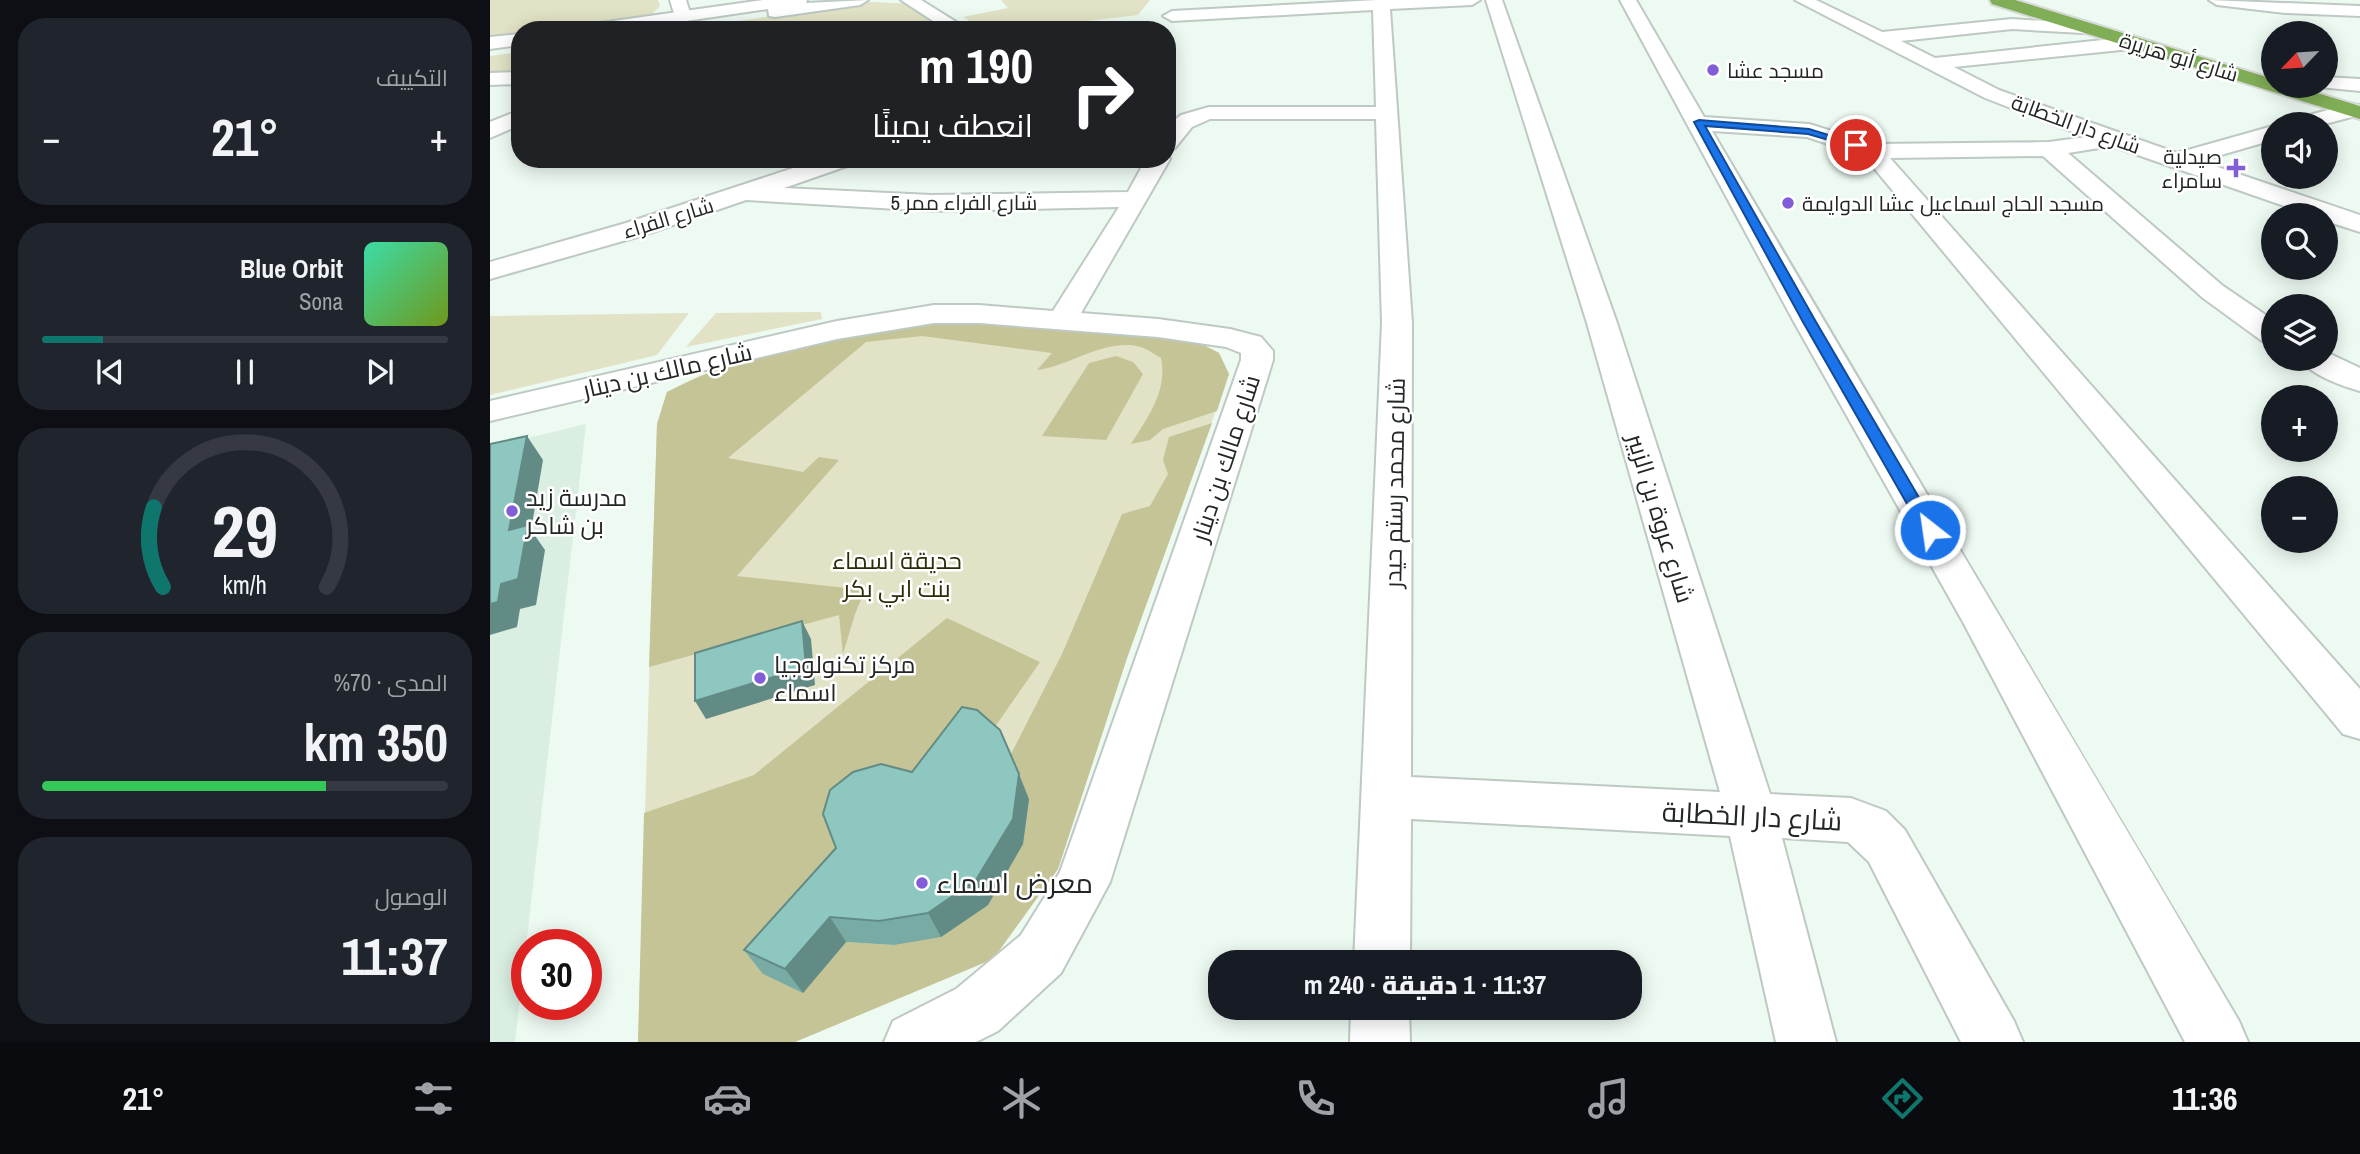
<!DOCTYPE html>
<html lang="ar">
<meta charset="utf-8">
<style>
:root{--surface:#171b24;--page:#20242c;--text:#f1f3f6;--muted:#9ea1a6;--line:#363941;--accent:#0f766e}
body{margin:0;font-family:"Archivo Narrow",Cairo,sans-serif;background:var(--page);color:var(--text);direction:rtl;height:100vh;display:flex;flex-direction:column;font-size:26px;white-space:nowrap}
*{box-sizing:border-box;margin:0}
p{font-size:23px;color:var(--muted)}
.icon{flex:none;width:38px;height:38px;fill:none;stroke:currentColor;stroke-width:2;stroke-linecap:round;stroke-linejoin:round}
.map{position:relative;flex:1;overflow:hidden;direction:ltr}
.sheet{display:flex;flex-direction:column;gap:18px;padding:18px;background:#0d0f14;width:490px}
.sheet>*{flex:none}
.banner{position:absolute;left:21px;top:21px;width:665px;height:147px;border-radius:28px;box-shadow:0 4px 18px #0003;direction:rtl;background:#202124;color:#fff;overflow:hidden}
.needle{width:46px;rotate:245deg}
.controls{position:absolute;left:1771px;top:21px;display:grid;gap:14px}
.controls a{display:grid;place-items:center;width:77px;height:77px;border-radius:50%;background:var(--surface);box-shadow:0 4px 18px #0003;font-size:35px}
.speed{position:absolute;left:21px;top:929px;display:flex;gap:14px;font-size:35px;font-weight:700;text-align:center}
.speed>*{display:grid;place-content:center;width:91px;height:91px;border-radius:50%;background:var(--surface);box-shadow:0 4px 18px #0003;line-height:1}
.speed .limit{border:10px solid #d22;background:#fff;color:#111}
.pin{position:absolute;display:grid;place-items:center;width:60px;height:60px;color:#fff;margin:-30px;border:4px solid #fff;border-radius:50%;box-shadow:0 2px 7px #0007}
.me{position:absolute;width:77px;margin:-38px;rotate:330deg;stroke-linejoin:round;filter:drop-shadow(0 0 5px #0008)}
.turn{display:flex;align-items:center;gap:24px;height:147px;padding:0 28px;font-size:32px}
.turn .icon{width:91px;height:91px;stroke-width:2.5}
.turn b{display:block;font-size:49px;line-height:60px}
.big{font-size:52px;font-weight:800;line-height:1.1}
.sheet .widget{flex:1;display:flex;flex-direction:column;justify-content:center;gap:10px;min-width:0;padding:0 24px;border-radius:28px;background:var(--page)}
.sheet .dial{align-items:center;gap:0}
.dial svg{height:182px;overflow:visible;fill:none;stroke:var(--line);stroke-width:7;stroke-linecap:round;text-anchor:middle}
.dial text{fill:var(--text);stroke:none}
.song{display:flex;align-items:center;gap:21px}
.cover{width:84px;height:84px;border-radius:10px;background:linear-gradient(135deg,hsl(160 70% 55%),hsl(80 70% 35%))}
.played{height:7px;border-radius:4px;background:linear-gradient(90deg,var(--accent) 15%,var(--line) 15%)}
.keys{display:flex;justify-content:space-around;direction:ltr}
.heat{display:flex;justify-content:space-between;align-items:center;font-size:38px;direction:ltr}
.charge{height:10px;border-radius:5px;background:linear-gradient(90deg,#34c759 70%,var(--line) 0)}
.trip{position:absolute;left:718px;top:950px;width:434px;height:70px;border-radius:28px;background:var(--surface);box-shadow:0 4px 18px #0003;font-weight:800;line-height:70px;text-align:center;direction:rtl}
.tab-bar{display:flex;height:112px;justify-content:space-around;align-items:center;background:#090b0e;color:var(--muted)}
.tab-bar .icon{width:49px;height:49px}
.tab-bar .selected{color:var(--accent)}
.tab-bar b{font-size:32px;color:var(--text)}
main{display:flex;flex:1;min-height:0}
.map>svg:first-child{display:block}
</style>
<main>
<div class="map">
<svg width="1870" height="1042" viewBox="0 0 1870 1042">
<rect width="100%" height="100%" fill="#edfaf2"/>
<polygon fill="#daeee2" points="96,424 25,1042 0,1042 0,447"/>
<g fill="#e2e2c6">
<polygon points="0,0 168,0 170,6 161,15 148,18 57,30 30,30 30,34 0,38"/>
<polygon points="511,0 660,0 648,15 522,30 494,30 473,17 518,8"/>
<polygon points="381,2 426,4 454,30 183,30"/>
<polygon points="30,52 30,74 0,76 0,56"/>
<polygon points="331,312 332,319 196,347 226,313"/>
<polygon points="199,313 167,355 0,395 0,316"/>
<polygon points="530,324 706,341 729,353 739,374 637,658 568,869 503,959 305,1042 148,1042 167,424 177,392 209,376 380,330"/>
</g>
<g fill="#c5c496">
<path d="M 437,322 L 530,324 L 706,341 L 729,353 L 739,374 L 727,411 L 673,429 L 660,440 L 641,444 C 657,418 678,391 671,358 C 665,355 658,349 651,347 C 616,337 580,366 547,370 L 562,353 L 432,336 L 376,342 L 238,458 L 313,472 L 329,457 L 349,460 L 247,576 L 375,590 L 365,614 L 353,654 L 349,615 L 159,667 L 167,424 L 177,392 C 256,351 349,334 437,322 Z"/>
<polygon points="626,356 643,362 653,374 616,440 552,436 599,363"/>
<polygon points="722,423 637,658 568,869 503,959 305,1042 148,1042 154,813 264,775 457,618 550,662 356,942 404,945 498,905 533,844 539,799 520,756 572,654 632,514 660,506 678,474 673,460 679,437"/>
</g>
<g fill="none" stroke-linecap="round" stroke-linejoin="round">
<defs>
<g id="minor">
<polygon points="180,0 196,0 201,16 198,20 186,20"/>
<polygon points="411,0 431,0 479,30 457,30"/>
<polygon points="887,0 990,0 982,5 900,9 922,323 921,777 1230,792 1097,323 996,0 1012,0 1127,323 1280,794 1361,798 1396,811 1415,830 1524,1021 1533,1042 1471,1042 1379,862 1358,842 1292,838 1346,1042 1286,1042 1240,836 921,819 920,962 864,962 892,323 886,119 720,119 702,127 685,148 677,150 677,126 691,115 719,107 886,107 883,10 682,21 673,16 682,11"/>
<path d="M 1130,0 L 1146,0 L 1214,117 L 1319,124 L 1384,144 L 1559,142 L 1596,137 L 1495,98 L 1305,0 L 1326,0 L 1392,32 L 1522,19 L 1599,24 L 1602,28 L 1593,33 L 1522,29 L 1411,41 L 1445,58 L 1641,37 L 1648,39 L 1650,43 L 1641,49 L 1464,67 L 1509,90 L 1687,153 L 1783,126 L 1783,140 L 1710,161 L 1870,215 L 1870,232 L 1836,221 L 1836,215 L 1820,215 L 1622,146 L 1578,153 L 1733,286 L 1783,320 L 1783,343 L 1772,341 L 1713,298 L 1553,156 L 1400,158 L 1870,689 L 1870,739 L 1853,734 L 1374,156 L 1317,137 L 1222,131 C 1396,428 1575,723 1749,1021 L 1758,1042 L 1695,1042 L 1473,622 L 1304,322 Z"/>
<polygon points="1719,0 1870,6 1870,16 1795,13 1727,5"/>
<polygon points="30,72 30,84 0,85 0,73"/>
<polygon points="1836,77 1870,79 1870,91 1829,87 1836,86"/>
<polygon points="1861,104 1869,105 1869,115 1835,124 1801,124 1804,119"/>
<polygon points="30,110 30,125 0,138 0,122"/>
<polygon points="677,155 680,159 591,313 668,319 740,329 771,337 783,351 783,360 620,882 571,973 508,1031 486,1042 394,1042 403,1021 466,989 531,935 570,872 751,360 751,353 736,347 668,337 489,323 444,323 347,339 0,421 0,401 347,321 444,305 489,305 563,311 629,207 441,211 256,200 154,235 0,279 0,262 136,223 331,159 367,159 363,164 294,188 441,195 638,192 656,159 677,159"/>
<path d="M 1836,352 L 1870,368 L 1870,391 C 1852,386 1821,375 1810,359 L 1836,359 Z"/>
<polygon points="861,1008 919,1008 920,1042 860,1042"/>
</g>
<g id="secondary">
<polygon points="273,0 317,0 316,3 378,0 370,5 285,17 279,16 278,9 135,30 86,30 95,25"/>
<polygon points="30,34 30,45 0,49 0,37"/>
</g>
<polygon id="trunk" points="1500,0 1525,0 1783,79 1783,86 1804,86 1870,106 1870,119 1502,4"/>
</defs>
<use href="#minor" stroke="#bdc9c2" stroke-width="4"/>
<use href="#secondary" stroke="#bdc9c2" stroke-width="4"/>
<use href="#trunk" stroke="#d7d8d8" stroke-width="4"/>
<use href="#minor" fill="#fff" fill-rule="evenodd"/>
<use href="#secondary" fill="#fff" fill-rule="evenodd"/>
<use href="#trunk" fill="#80ae56" fill-rule="evenodd"/>
</g>
<polygon fill="#79aba5" points="422,772 539,799 533,844 498,905 451,937 404,945 356,942 313,993 273,974 254,950"/>
<g fill="#638b86">
<polygon points="37,436 53,460 41,530 55,550 46,605 30,609 27,627 0,635 0,604 19,530"/>
<polygon points="312,621 321,639 325,685 216,719 205,701"/>
<polygon points="529,774 539,799 533,844 498,905 451,937 438,913"/>
<polygon points="340,917 356,942 313,993 295,969"/>
</g>
<g fill="#8dc7c0" stroke="#638b86" stroke-width="2">
<polygon points="37,436 19,530 38,525 28,579 11,584 8,602 0,604 0,444"/>
<polygon points="312,621 316,667 205,701 205,653"/>
<polygon points="472,707 487,710 510,730 529,774 523,819 486,880 438,913 389,921 340,917 295,969 254,950 346,848 333,814 340,790 363,772 391,764 422,772"/>
</g>
<polygon fill="#1a73e8" stroke="#114b97" stroke-width="2" points="1209,120 1319,129 1371,145 1366,148 1318,134 1215,126 1326,322 1448,530 1446,534 1440,535 1432,530 1313,322 1204,122"/>
<g fill="#815ed8" stroke="#fff" stroke-width="2.5">
<circle cx="1223" cy="70" r="7"/>
<path d="M1742.5 157.5h7v7h7v7h-7v7h-7v-7h-7v-7h7z"/>
<circle cx="1298" cy="203" r="7"/>
<circle cx="22" cy="511" r="7"/>
<circle cx="270" cy="678" r="7"/>
<circle cx="432" cy="883" r="7"/>
</g>
<g text-anchor="middle" dominant-baseline="central" stroke-width="5" stroke-linejoin="round" paint-order="stroke">
<g font-size="21" fill="#222724" stroke="#fff">
<text transform="translate(1689 57) rotate(17)">شارع أبو هريرة</text>
<text transform="translate(1586 124) rotate(20)">شارع دار الخطابة</text>
<text x="474" y="202">شارع الفراء ممر 5</text>
<text transform="translate(178 218) rotate(-17)">شارع الفراء</text>
</g>
<g font-size="21" fill="#222724" stroke="#fff" text-anchor="start">
<text x="1237" y="70">مسجد عشا</text>
<text x="1732" y="156" text-anchor="end">صيدلية<tspan x="1732" dy="24">سامراء</tspan></text>
<text x="1312" y="203">مسجد الحاج اسماعيل عشا الدوايمة</text>
</g>
<g font-size="24" fill="#222724" stroke="#fff">
<text transform="translate(177 370) rotate(-13)">شارع مالك بن دينار</text>
<text transform="translate(735 458) rotate(-72)">شارع مالك بن دينار</text>
<text transform="translate(904 483) rotate(-89)">شارع محمد رستم حيدر</text>
<text transform="translate(1171 518) rotate(73)">شارع عروة بن الزبير</text>
</g>
<g font-size="24" fill="#222724" stroke="#fff" text-anchor="start">
<text x="36" y="497">مدرسة زيد<tspan x="36" dy="28">بن شاكر</tspan></text>
<text x="284" y="664">مركز تكنولوجيا<tspan x="284" dy="28">اسماء</tspan></text>
</g>
<g font-size="24" fill="#2e2c07" stroke="#fff">
<text x="407" y="560">حديقة اسماء<tspan x="407" dy="28">بنت ابي بكر</tspan></text>
</g>
<g font-size="28" fill="#222724" stroke="#fff">
<text transform="translate(1262 816) rotate(3)">شارع دار الخطابة</text>
</g>
<g font-size="28" fill="#222724" stroke="#fff" text-anchor="start">
<text x="446" y="883">معرض اسماء</text>
</g>
</g>
</svg>
<div class="controls">
<a><svg class="needle" viewBox="-14 -14 28 28"><path d="M0-13l5 13h-10z" fill="#e53935"/><path d="M0 13l5-13h-10z" fill="#9ea1a6"/></svg></a>
<a><svg class="icon" aria-label="sound" viewBox="0 0 24 24"><path d="M4 9h4l5-4v14l-5-4H4zM17 9q2 3 0 6"/></svg></a>
<a><svg class="icon" aria-label="search" viewBox="0 0 24 24"><circle cx="10" cy="10" r="6"/><path d="M15 15l6 6"/></svg></a>
<a><svg class="icon" aria-label="layers" viewBox="0 0 24 24"><path d="M12 4l9 5-9 5-9-5zM3 14l9 5 9-5"/></svg></a>
<a>+</a>
<a>−</a>
</div>
<div class="speed"><div class="limit">30</div></div>
<div class="pin" style="left:1366px;top:145px;background:#d93025"><svg class="icon" aria-label="arrive" viewBox="0 0 24 24"><path d="M6 21V4h12l-3 4 3 4H6"/></svg></div>
<svg class="me" style="left:1440px;top:530px" viewBox="-20 -20 40 40"><circle r="17" fill="#1a73e8" stroke="#fff" stroke-width="3"/><path d="M0-11L8 9 0 5-8 9z" fill="#fff"/></svg>
<div class="trip">11:37 · 1 دقيقة · 240 m</div>
<div class="banner">
<div class="turn"><svg class="icon" aria-label="right" viewBox="0 0 24 24"><path d="M7 20v-9h11M14 6l5 5-5 5"/></svg><div><b>190 m</b>انعطف يمينًا</div></div>
</div>
</div>
<section class="sheet">
<div class="widget"><p>التكييف</p>
<div class="heat"><a>−</a><b class="big">21°</b><a>+</a></div>
</div>
<div class="widget">
<div class="song"><i class="cover"></i><div><b>Blue Orbit</b><p>Sona</p></div></div>
<div class="played"></div>
<div class="keys"><svg class="icon" aria-label="previous" viewBox="0 0 24 24"><path d="M18 5L8 12l10 7zM5 5v14"/></svg><svg class="icon" aria-label="pause" viewBox="0 0 24 24"><path d="M8 5v14M16 5v14"/></svg><svg class="icon" aria-label="next" viewBox="0 0 24 24"><path d="M6 5l10 7-10 7zM19 5v14"/></svg></div>
</div>
<div class="widget dial"><svg viewBox="0 0 100 80">
<path d="M14 69A42 42 0 1 1 86 69"/>
<path d="M14 69A42 42 0 0 1 10 34" stroke="#0f766e"/>
<text x="50" y="56" font-size="32" font-weight="700">29</text>
<text x="50" y="72" font-size="11">km/h</text>
</svg></div>
<div class="widget"><p>المدى · 70%</p><b class="big">350 km</b><div class="charge"></div></div>
<div class="widget"><p>الوصول</p><b class="big">11:37</b></div>
</section>
</main>
<nav class="tab-bar">
<b>11:36</b>
<svg class="icon selected" aria-label="directions" viewBox="0 0 24 24"><path d="M12 3l9 9-9 9-9-9zM9 14v-3h6M13 9l2 2-2 2"/></svg>
<svg class="icon" aria-label="music" viewBox="0 0 24 24"><path d="M9 18V5l10-2v13"/><circle cx="6" cy="18" r="3"/><circle cx="16" cy="16" r="3"/></svg>
<svg class="icon" aria-label="phone" viewBox="0 0 24 24"><path d="M5 4h4l2 5-3 2q2 4 5 5l2-3 5 2v4C11 20 4 13 5 4z"/></svg>
<svg class="icon" aria-label="climate" viewBox="0 0 24 24"><path d="M12 3v18M4 7l16 10M4 17L20 7"/></svg>
<svg class="icon" aria-label="car" viewBox="0 0 24 24"><path d="M5 17H2v-5l4-1 3-4h7l3 4 3 1v5h-3M9 17h6M6 11h13"/><circle cx="7" cy="17" r="2"/><circle cx="17" cy="17" r="2"/></svg>
<svg class="icon" aria-label="filters" viewBox="0 0 24 24"><path d="M4 7h16M4 17h16"/><circle cx="9" cy="7" r="2"/><circle cx="15" cy="17" r="2"/></svg>
<b>21°</b>
</nav>
